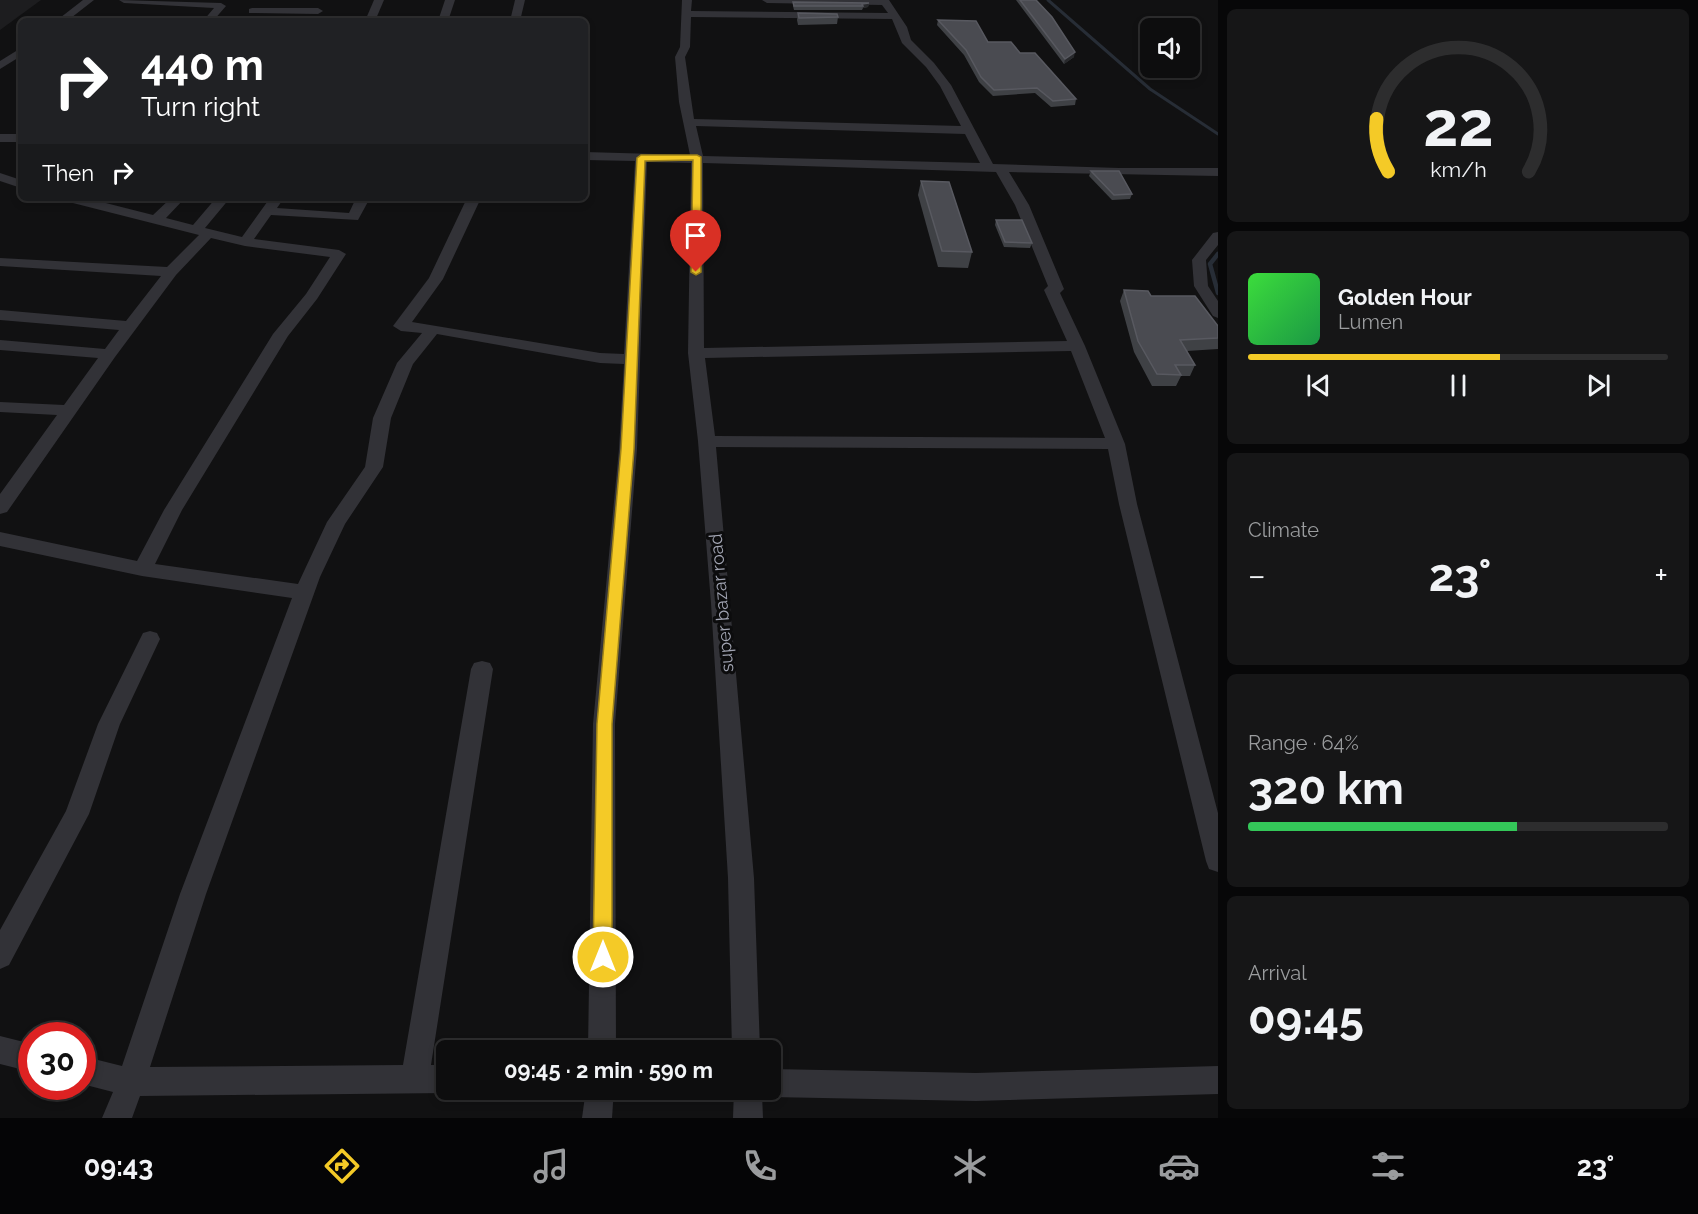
<!DOCTYPE html>
<meta charset="utf-8">
<style>
:root{--surface:#0d0d0e;--page:#161617;--text:#f1f3f6;--muted:#9a9c9e;--line:#2d2d2e;--accent:#f4ca27}
body{margin:0;font-family:Raleway,sans-serif;background:var(--page);color:var(--text);height:100vh;display:flex;flex-direction:column;font-size:22px;white-space:nowrap}
*{box-sizing:border-box;margin:0}
p{font-size:20px;color:var(--muted)}
.icon{flex:none;width:33px;height:33px;fill:none;stroke:currentColor;stroke-width:2;stroke-linecap:round;stroke-linejoin:round}
.map{position:relative;flex:1;overflow:hidden}
.panel{display:flex;flex-direction:column;gap:9px;padding:9px;background:#070708;width:480px}
.panel>*{flex:none}
.guide{position:absolute;left:18px;top:18px;width:570px;height:183px;border-radius:9px;box-shadow:0 3px 9px #0003,0 0 0 2px var(--line);background:#202124;color:#fff;overflow:hidden}
.controls{position:absolute;left:1140px;top:18px;display:grid;gap:12px}
.controls a{display:grid;place-items:center;width:60px;height:60px;border-radius:9px;background:var(--surface);box-shadow:0 3px 9px #0003,0 0 0 2px var(--line);font-size:30px}
.speed{position:absolute;left:18px;top:1022px;display:flex;gap:12px;font-size:30px;font-weight:700;text-align:center}
.speed>*{display:grid;place-content:center;width:78px;height:78px;border-radius:50%;background:var(--surface);box-shadow:0 3px 9px #0003,0 0 0 2px var(--line);line-height:1}
.speed .limit{border:9px solid #d22;background:#fff;color:#111}
.pin{position:absolute;display:grid;place-items:center;width:51px;height:51px;color:#fff;margin:-62px -26px;border-radius:50% 50% 50% 0;rotate:-45deg;box-shadow:0 0 6px #0007}
.pin .icon{rotate:45deg}
.me{position:absolute;width:66px;margin:-33px;rotate:0deg;stroke-linejoin:round;filter:drop-shadow(0 0 4px #0008)}
.turn{display:flex;align-items:center;gap:21px;height:126px;padding:0 24px;font-size:27px}
.turn .icon{width:78px;height:78px;stroke-width:2.5}
.turn b{display:block;font-size:42px;line-height:51px}
.then{display:flex;align-items:center;height:57px;padding:0 24px;background:#0003;gap:12px;font-size:22px}
.big{font-size:45px;font-weight:700;line-height:1.1}
.panel .card{flex:1;display:flex;flex-direction:column;justify-content:center;gap:9px;min-width:0;padding:0 21px;border-radius:9px;background:var(--page)}
.panel .dial{align-items:center;gap:0}
.dial svg{height:156px;overflow:visible;fill:none;stroke:var(--line);stroke-width:7;stroke-linecap:round;text-anchor:middle}
.dial text{fill:var(--text);stroke:none}
.song{display:flex;align-items:center;gap:18px}
.cover{width:72px;height:72px;border-radius:9px;background:linear-gradient(135deg,hsl(120 70% 55%),hsl(140 70% 35%))}
.played{height:6px;border-radius:3px;background:linear-gradient(90deg,var(--accent) 60%,var(--line) 60%)}
.keys{display:flex;justify-content:space-around;direction:ltr}
.heat{display:flex;justify-content:space-between;align-items:center;font-size:33px;direction:ltr}
.charge{height:9px;border-radius:4px;background:linear-gradient(90deg,#34c759 64%,var(--line) 0)}
.trip{position:absolute;left:436px;top:1040px;width:345px;height:60px;border-radius:9px;background:var(--surface);box-shadow:0 3px 9px #0003,0 0 0 2px var(--line);font-weight:700;line-height:60px;text-align:center}
.dock{display:flex;height:96px;justify-content:space-around;align-items:center;background:#050506;color:var(--muted)}
.dock .icon{width:42px;height:42px}
.dock .selected{color:var(--accent)}
.dock b{font-size:27px;color:var(--text)}
main{display:flex;flex:1;min-height:0}
.map>svg:first-child{display:block}
</style>
<main>
<div class="map">
<svg width="1218" height="1118" viewBox="0 0 1218 1118">
<rect width="100%" height="100%" fill="#111112"/>
<polygon fill="#1d1d1f" points="0,0 41,0 0,30"/>
<g fill="none" stroke-linecap="round" stroke-linejoin="round">
<polyline stroke="#272d36" stroke-width="3" points="1048,0 1150,89 1218,134"/>
<polyline stroke="#272d36" stroke-width="4.5" points="1218,254 1210,264 1218,293"/>
<g fill="#323237" fill-rule="evenodd">
<polygon points="83,0 94,0 67,21 56,21"/>
<polygon points="119,0 221,3 226,6 213,21 203,21 214,8 124,3"/>
<polygon points="374,0 384,0 375,21 365,21"/>
<polygon points="445,0 455,0 448,21 438,21"/>
<polygon points="515,0 525,0 520,21 510,21"/>
<path d="M 682,0 L 692,0 L 691,11 L 888,13 L 882,5 L 767,3 L 762,0 L 889,0 L 907,27 L 911,40 L 934,63 L 951,85 L 993,164 L 1119,168 L 1218,168 L 1218,176 L 1009,172 L 1029,205 L 1064,289 L 1060,293 L 1085,346 L 1125,444 L 1137,504 L 1218,813 L 1218,872 L 1209,869 L 1206,861 L 1119,504 L 1108,449 L 716,447 L 754,878 L 760,1050 L 732,1050 L 728,878 L 711,603 L 698,441 L 688,353 L 691,163 L 647,162 L 637,449 L 615,724 L 616,1050 L 588,1050 L 593,724 L 619,449 L 624,364 L 600,363 L 437,334 L 413,364 L 391,418 L 383,467 L 345,524 L 320,577 L 206,894 L 150,1067 L 403,1065 L 471,669 L 474,663 L 482,661 L 490,663 L 493,669 L 431,1065 L 447,1065 L 447,1089 L 457,1089 L 447,1093 L 140,1096 L 132,1118 L 102,1118 L 113,1092 L 82,1084 L 82,1056 L 122,1066 L 180,894 L 292,598 L 142,576 L 0,546 L 0,532 L 137,561 L 164,510 L 273,334 L 306,294 L 330,257 L 245,246 L 211,238 L 176,275 L 115,357 L 7,512 L 0,514 L 0,494 L 57,415 L 0,412 L 0,402 L 64,405 L 98,358 L 0,350 L 0,340 L 105,349 L 119,330 L 0,320 L 0,310 L 126,321 L 161,276 L 0,266 L 0,258 L 167,267 L 199,235 L 65,201 L 63,198 L 86,198 L 153,215 L 171,198 L 185,198 L 166,218 L 193,225 L 216,198 L 230,198 L 205,228 L 242,237 L 270,198 L 284,198 L 277,208 L 349,213 L 356,198 L 370,198 L 358,220 L 271,215 L 254,239 L 339,250 L 346,254 L 317,299 L 288,336 L 182,510 L 155,564 L 298,584 L 327,522 L 365,467 L 373,418 L 397,363 L 422,333 L 401,331 L 393,326 L 429,278 L 467,198 L 481,198 L 443,279 L 412,322 L 600,353 L 624,354 L 635,161 L 585,160 L 585,152 L 690,155 L 679,102 L 675,57 L 680,47 ZM 691,17 L 892,19 L 902,43 L 926,67 L 940,86 L 961,126 L 694,119 L 685,57 L 690,47 ZM 696,126 L 965,134 L 980,163 L 703,156 ZM 703,163 L 996,172 L 1015,205 L 1048,286 L 1044,290 L 1067,341 L 704,348 ZM 1071,351 L 1105,438 L 715,436 L 705,358 Z"/>
<polygon points="252,8 318,8 323,11 318,14 249,13 249,9"/>
<polygon points="21,48 21,56 0,69 0,61"/>
<rect x="0" y="134" width="21" height="8"/>
<polygon points="0,173 21,180 21,188 0,181"/>
<polygon points="1218,232 1218,245 1206,260 1208,286 1218,301 1218,318 1213,316 1194,286 1192,260 1213,233"/>
<polygon points="150,631 157,633 160,639 120,724 89,814 9,965 0,969 0,930 66,811 98,724 140,639 143,633"/>
<polygon points="0,1036 32,1044 32,1072 0,1064"/>
<polygon points="1218,1066 1218,1094 976,1101 771,1097 762,1094 763,1118 733,1118 734,1089 771,1089 771,1069 976,1073"/>
<polygon points="586,1089 614,1089 612,1118 582,1118"/>
</g>
</g>
<g fill="#3f4145">
<polygon points="1016,0 1036,0 1074,57 1064,64"/>
<polygon points="793,2 869,3 868,7 863,8 862,10 794,10 793,6"/>
<polygon points="798,13 838,17 837,24 798,25 797,20"/>
<polygon points="938,20 988,42 1020,53 1076,99 1075,105 1051,107 1035,93 993,96 979,82 964,55 937,25"/>
<polygon points="1091,171 1132,194 1130,199 1112,200 1089,176"/>
<polygon points="921,181 972,252 968,268 938,267 918,195"/>
<polygon points="996,220 1032,243 1030,248 1004,247 995,225"/>
<polygon points="1124,290 1151,296 1218,326 1218,349 1187,351 1195,365 1190,376 1181,376 1176,386 1152,386 1134,352 1120,301"/>
</g>
<g fill="#28292c">
<polygon points="869,3 868,7 863,8 862,4"/>
<polygon points="1075,52 1074,57 1064,64 1065,59"/>
</g>
<g fill="#4a4b51" stroke="#585960" stroke-width="1.5">
<polygon points="1020,0 1036,0 1052,17 1075,52 1065,59"/>
<polygon points="793,2 869,3 862,4 863,6 794,6"/>
<polygon points="798,13 837,14 838,17 799,18"/>
<polygon points="938,20 976,21 988,42 1011,42 1020,53 1035,53 1076,99 1053,101 1037,88 994,90 981,77 966,50"/>
<polygon points="1091,171 1119,171 1132,194 1114,195"/>
<polygon points="921,181 949,182 972,252 942,251"/>
<polygon points="996,220 1022,220 1032,243 1005,242"/>
<polygon points="1124,290 1148,291 1151,296 1195,296 1218,326 1218,338 1180,340 1195,365 1175,365 1181,375 1157,374 1138,341"/>
</g>
<polygon fill="#f4ca27" stroke="#9f8319" stroke-width="1.5" points="697,155 701,157 701,272 696,275 691,272 693,160 645,161 634,449 612,724 612,957 609,963 603,966 596,963 593,957 597,724 621,449 637,158 641,155"/>
<g text-anchor="middle" dominant-baseline="central" stroke-width="6" stroke-linejoin="round" paint-order="stroke">
<g font-size="18" fill="#a2a5b3" stroke="#0c0c0d">
<text transform="translate(721 603) rotate(-95)">super bazar road</text>
</g>
</g>
</svg>
<div class="controls">
<a><svg class="icon" aria-label="sound" viewBox="0 0 24 24"><path d="M4 9h4l5-4v14l-5-4H4zM17 9q2 3 0 6"/></svg></a>
</div>
<div class="speed"><div class="limit">30</div></div>
<div class="pin" style="left:696px;top:272px;background:#d93025"><svg class="icon" aria-label="arrive" viewBox="0 0 24 24"><path d="M6 21V4h12l-3 4 3 4H6"/></svg></div>
<svg class="me" style="left:603px;top:957px" viewBox="-20 -20 40 40"><circle r="17" fill="#f4ca27" stroke="#fff" stroke-width="3"/><path d="M0-11L8 9 0 5-8 9z" fill="#fff"/></svg>
<div class="trip">09:45 · 2 min · 590 m</div>
<div class="guide">
<div class="turn"><svg class="icon" aria-label="right" viewBox="0 0 24 24"><path d="M7 20v-9h11M14 6l5 5-5 5"/></svg><div><b>440 m</b>Turn right</div></div>
<div class="then">Then<svg class="icon" aria-label="right" viewBox="0 0 24 24"><path d="M7 20v-9h11M14 6l5 5-5 5"/></svg></div>
</div>
</div>
<section class="panel">
<div class="card dial"><svg viewBox="0 0 100 80">
<path d="M14 69A42 42 0 1 1 86 69"/>
<path d="M14 69A42 42 0 0 1 8 42" stroke="#f4ca27"/>
<text x="50" y="56" font-size="32" font-weight="700">22</text>
<text x="50" y="72" font-size="11">km/h</text>
</svg></div>
<div class="card">
<div class="song"><i class="cover"></i><div><b>Golden Hour</b><p>Lumen</p></div></div>
<div class="played"></div>
<div class="keys"><svg class="icon" aria-label="previous" viewBox="0 0 24 24"><path d="M18 5L8 12l10 7zM5 5v14"/></svg><svg class="icon" aria-label="pause" viewBox="0 0 24 24"><path d="M8 5v14M16 5v14"/></svg><svg class="icon" aria-label="next" viewBox="0 0 24 24"><path d="M6 5l10 7-10 7zM19 5v14"/></svg></div>
</div>
<div class="card"><p>Climate</p>
<div class="heat"><a>−</a><b class="big">23°</b><a>+</a></div>
</div>
<div class="card"><p>Range · 64%</p><b class="big">320 km</b><div class="charge"></div></div>
<div class="card"><p>Arrival</p><b class="big">09:45</b></div>
</section>
</main>
<nav class="dock">
<b>09:43</b>
<svg class="icon selected" aria-label="directions" viewBox="0 0 24 24"><path d="M12 3l9 9-9 9-9-9zM9 14v-3h6M13 9l2 2-2 2"/></svg>
<svg class="icon" aria-label="music" viewBox="0 0 24 24"><path d="M9 18V5l10-2v13"/><circle cx="6" cy="18" r="3"/><circle cx="16" cy="16" r="3"/></svg>
<svg class="icon" aria-label="phone" viewBox="0 0 24 24"><path d="M5 4h4l2 5-3 2q2 4 5 5l2-3 5 2v4C11 20 4 13 5 4z"/></svg>
<svg class="icon" aria-label="climate" viewBox="0 0 24 24"><path d="M12 3v18M4 7l16 10M4 17L20 7"/></svg>
<svg class="icon" aria-label="car" viewBox="0 0 24 24"><path d="M5 17H2v-5l4-1 3-4h7l3 4 3 1v5h-3M9 17h6M6 11h13"/><circle cx="7" cy="17" r="2"/><circle cx="17" cy="17" r="2"/></svg>
<svg class="icon" aria-label="filters" viewBox="0 0 24 24"><path d="M4 7h16M4 17h16"/><circle cx="9" cy="7" r="2"/><circle cx="15" cy="17" r="2"/></svg>
<b>23°</b>
</nav>
